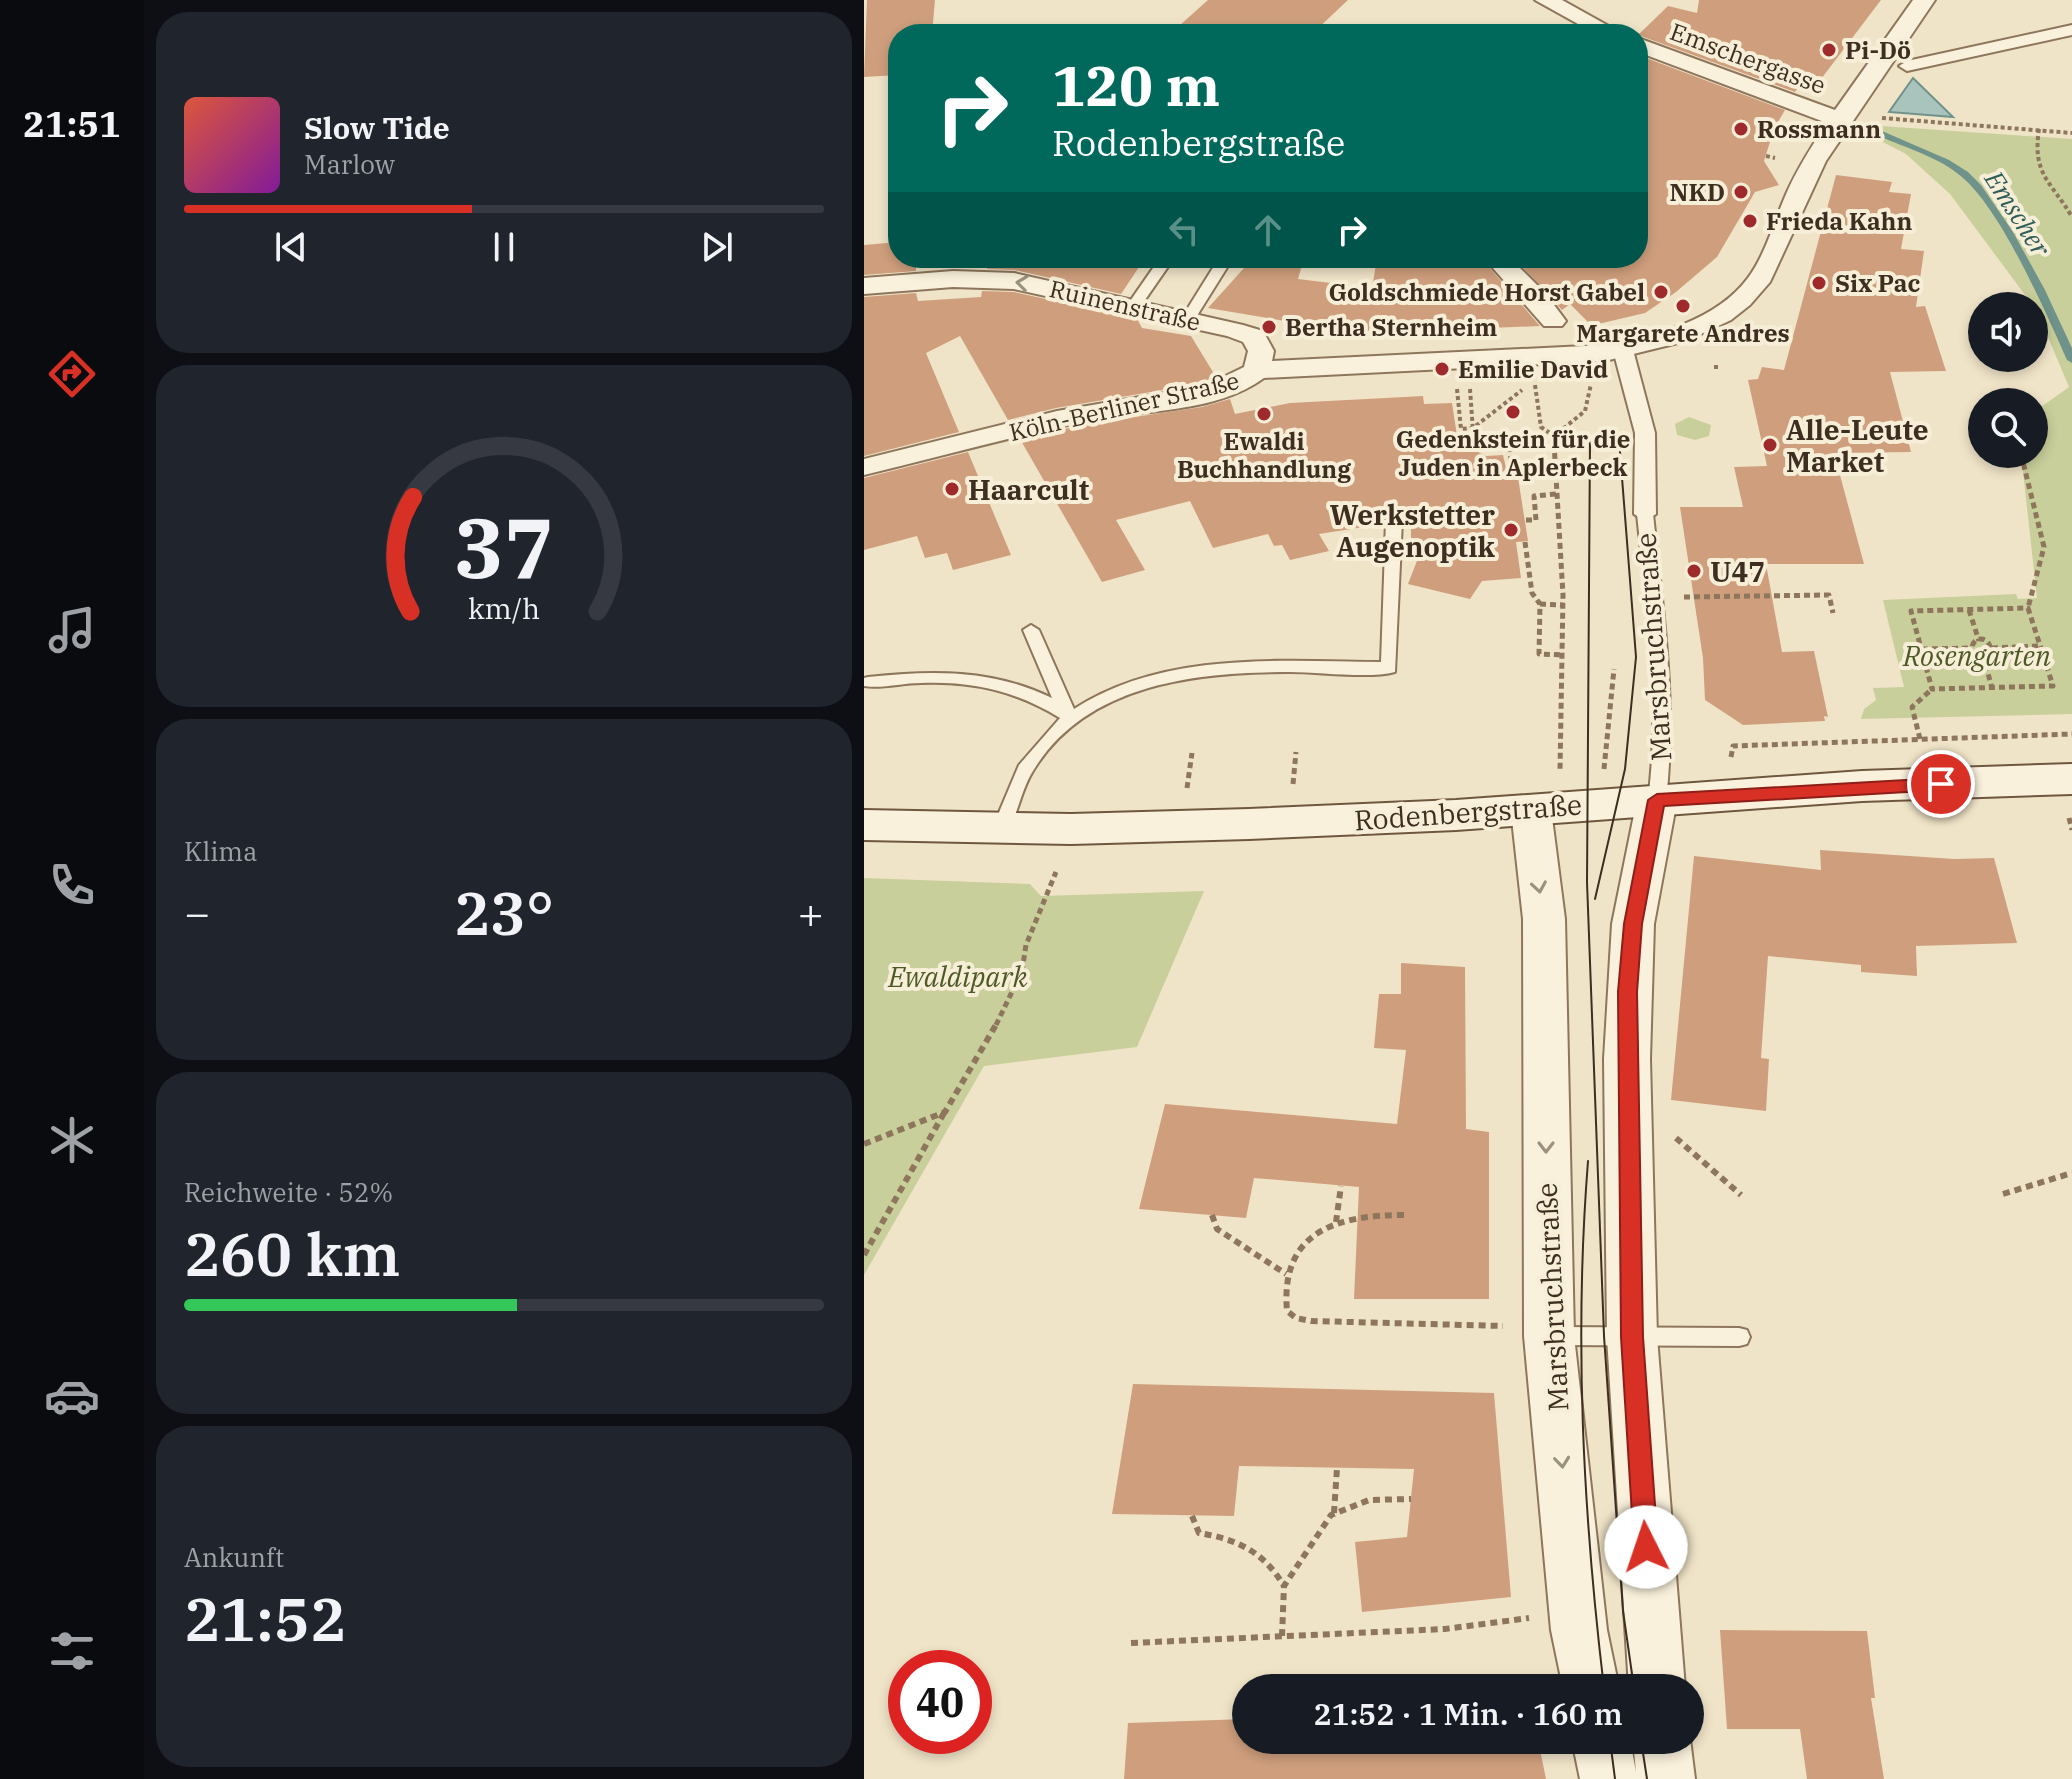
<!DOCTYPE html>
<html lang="de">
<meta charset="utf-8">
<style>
:root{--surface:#171b24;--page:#20242c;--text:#f1f3f6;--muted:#9ea1a6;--line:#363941;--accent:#d93025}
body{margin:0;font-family:"IBM Plex Serif",serif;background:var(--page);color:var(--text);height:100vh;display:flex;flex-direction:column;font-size:30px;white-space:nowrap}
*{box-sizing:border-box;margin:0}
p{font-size:26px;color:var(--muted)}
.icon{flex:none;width:44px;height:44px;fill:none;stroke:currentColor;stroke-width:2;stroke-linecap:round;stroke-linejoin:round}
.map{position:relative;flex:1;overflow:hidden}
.sheet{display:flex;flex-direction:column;gap:12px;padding:12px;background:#0d0f14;width:720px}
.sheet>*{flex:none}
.hud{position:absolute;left:24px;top:24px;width:760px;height:244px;border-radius:32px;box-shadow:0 4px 12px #0003;background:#00695c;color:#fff;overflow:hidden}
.buttons{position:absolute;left:1104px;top:292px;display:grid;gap:16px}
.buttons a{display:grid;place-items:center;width:80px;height:80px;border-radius:50%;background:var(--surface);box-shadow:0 4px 12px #0003;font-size:40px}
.speed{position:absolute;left:24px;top:1650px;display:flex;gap:16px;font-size:40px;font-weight:700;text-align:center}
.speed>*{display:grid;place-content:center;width:104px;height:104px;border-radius:50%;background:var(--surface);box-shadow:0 4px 12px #0003;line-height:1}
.speed .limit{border:12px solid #d22;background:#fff;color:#111}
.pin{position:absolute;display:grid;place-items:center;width:68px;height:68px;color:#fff;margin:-34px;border:4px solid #fff;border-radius:50%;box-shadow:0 2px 8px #0007}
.me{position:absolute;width:88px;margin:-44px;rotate:356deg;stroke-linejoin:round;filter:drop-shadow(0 0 6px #0008)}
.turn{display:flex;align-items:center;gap:28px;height:168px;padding:0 32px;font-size:36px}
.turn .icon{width:104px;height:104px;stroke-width:2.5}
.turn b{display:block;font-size:56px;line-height:68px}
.lanes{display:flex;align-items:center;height:76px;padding:0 32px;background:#0003;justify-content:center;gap:40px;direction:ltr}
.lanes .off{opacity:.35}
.big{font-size:60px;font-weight:600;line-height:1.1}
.sheet .widget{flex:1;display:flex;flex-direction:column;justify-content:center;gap:12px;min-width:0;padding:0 28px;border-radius:32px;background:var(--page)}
.sheet .dial{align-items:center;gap:0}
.dial svg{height:208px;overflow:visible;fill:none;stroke:var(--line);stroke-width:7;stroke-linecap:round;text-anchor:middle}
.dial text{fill:var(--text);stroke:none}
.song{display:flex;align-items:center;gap:24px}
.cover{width:96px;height:96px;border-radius:12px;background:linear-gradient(135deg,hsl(10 70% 55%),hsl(290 70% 35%))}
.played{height:8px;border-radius:4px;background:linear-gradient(90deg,var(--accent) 45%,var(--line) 45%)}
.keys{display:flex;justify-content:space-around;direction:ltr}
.heat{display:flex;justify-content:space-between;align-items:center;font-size:44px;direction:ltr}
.charge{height:12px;border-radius:6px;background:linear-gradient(90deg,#34c759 52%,var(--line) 0)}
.trip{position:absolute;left:368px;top:1674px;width:472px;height:80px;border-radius:40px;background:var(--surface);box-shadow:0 4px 12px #0003;font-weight:600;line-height:80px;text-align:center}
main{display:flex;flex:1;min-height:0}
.tabs{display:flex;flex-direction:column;width:144px;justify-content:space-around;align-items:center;background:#090b0e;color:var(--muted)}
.tabs .icon{width:56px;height:56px}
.tabs .selected{color:var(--accent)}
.tabs b{font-size:36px;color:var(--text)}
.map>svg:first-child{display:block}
</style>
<main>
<nav class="tabs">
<b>21:51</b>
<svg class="icon selected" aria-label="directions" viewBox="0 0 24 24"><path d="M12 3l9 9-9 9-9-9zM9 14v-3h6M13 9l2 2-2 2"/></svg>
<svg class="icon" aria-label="music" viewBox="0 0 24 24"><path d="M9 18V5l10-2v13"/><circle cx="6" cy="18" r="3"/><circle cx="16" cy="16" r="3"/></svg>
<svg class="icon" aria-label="phone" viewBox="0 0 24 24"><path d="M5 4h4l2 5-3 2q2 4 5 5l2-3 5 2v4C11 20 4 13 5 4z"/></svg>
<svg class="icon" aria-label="climate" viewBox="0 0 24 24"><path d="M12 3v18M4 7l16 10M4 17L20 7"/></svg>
<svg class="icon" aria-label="car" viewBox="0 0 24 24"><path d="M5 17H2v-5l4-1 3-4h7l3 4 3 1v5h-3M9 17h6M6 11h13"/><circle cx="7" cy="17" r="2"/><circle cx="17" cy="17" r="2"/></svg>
<svg class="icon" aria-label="filters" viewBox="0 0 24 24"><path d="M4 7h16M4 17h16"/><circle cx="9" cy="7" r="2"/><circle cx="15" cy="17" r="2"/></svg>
</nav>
<section class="sheet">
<div class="widget">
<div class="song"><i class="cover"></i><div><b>Slow Tide</b><p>Marlow</p></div></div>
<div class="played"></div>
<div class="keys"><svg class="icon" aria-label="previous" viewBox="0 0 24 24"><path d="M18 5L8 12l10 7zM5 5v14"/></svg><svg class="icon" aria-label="pause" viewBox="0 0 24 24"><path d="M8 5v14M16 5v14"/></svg><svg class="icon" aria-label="next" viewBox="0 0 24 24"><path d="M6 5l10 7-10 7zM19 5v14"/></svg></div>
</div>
<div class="widget dial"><svg viewBox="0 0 100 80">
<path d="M14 69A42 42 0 1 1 86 69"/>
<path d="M14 69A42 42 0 0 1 15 25" stroke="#d93025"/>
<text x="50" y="56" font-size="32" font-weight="700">37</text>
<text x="50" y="72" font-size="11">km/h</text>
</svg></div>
<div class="widget"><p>Klima</p>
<div class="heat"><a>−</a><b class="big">23°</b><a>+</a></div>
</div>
<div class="widget"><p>Reichweite · 52%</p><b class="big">260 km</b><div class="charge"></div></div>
<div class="widget"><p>Ankunft</p><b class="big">21:52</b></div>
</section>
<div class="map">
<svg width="1208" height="1779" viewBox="0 0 1208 1779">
<rect width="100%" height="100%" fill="#f0e4c8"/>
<g fill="#c9cf9b">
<polygon points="1017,126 1208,139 1208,714 997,719 1000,709 1012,700 1009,688 1040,687 1019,600 1152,594 1154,599 1173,598 1157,454 1170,454 1170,412 1205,387 1173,311 1086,194 1042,154 1009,137"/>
<polygon points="825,417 847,425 845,436 831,440 813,435 811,424"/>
<polygon points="0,878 166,884 177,896 340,891 273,1047 120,1066 0,1275"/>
</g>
<polygon fill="#a9c4bc" stroke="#6f938a" stroke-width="2" points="1049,78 1089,117 1025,112"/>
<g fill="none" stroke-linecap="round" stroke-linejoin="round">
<path fill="#6f938a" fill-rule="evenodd" d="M 1018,131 L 1085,160 L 1104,172 L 1117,185 L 1149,232 L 1181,290 L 1208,348 L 1208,363 L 1203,360 C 1181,311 1138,211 1098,177 C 1075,157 1042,148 1015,136 L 1015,132 Z"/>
</g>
<g fill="#cf9f7d">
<polygon points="3,0 71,0 68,34 34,34 34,75 0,77"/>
<polygon points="344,0 484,0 448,34 306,34"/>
<polygon points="835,0 1017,0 951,87 933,89 931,92 774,35 804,6 833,13"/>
<polygon points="774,55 921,110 910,129 900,161 915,185 891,192 853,257 812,292 781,313 734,324 725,323 706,304 698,310 650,258 774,258"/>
<polygon points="972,175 1028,182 1025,192 1047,194 1037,249 1060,251 1052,307 1061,306 1082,371 1026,372 1047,452 970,453 1000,564 902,564 918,652 950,651 964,717 960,716 961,721 879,725 841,700 839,658 816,507 879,507 870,467 903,466 884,380 894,379 898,367 920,370"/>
<polygon points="34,242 34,258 52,258 52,271 0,275 0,245"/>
<polygon points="125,258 281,258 257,294 151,270 123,269"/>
<polygon points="389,258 440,258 434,279 508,288 513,258 589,264 589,258 617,258 676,326 552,331 552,336 451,326 344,308"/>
<polygon points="118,291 150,292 273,319 278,328 327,336 352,377 340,383 192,408 144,420 96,336 62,353 95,432 0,456 0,297 52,293 54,301 117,297"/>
<polygon points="559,396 560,404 588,403 594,442 622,456 639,455 643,472 653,471 664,541 652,542 657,578 618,581 606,599 544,584 556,553 547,556 547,520 541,521 532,512 520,517 519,524 455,534 465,551 426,560 418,545 410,546 404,534 349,548 326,501 252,520 281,570 238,582 156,439 223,424 338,407 366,399 371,414 426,403"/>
<polygon points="104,452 147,555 89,570 83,553 61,558 53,536 0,550 0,478"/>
<polygon points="956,850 1090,859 1130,858 1153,943 1052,946 1053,976 997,972 997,965 904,956 897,1058 905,1059 902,1111 807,1100 830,856 957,870"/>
<polygon points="537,963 601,967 602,1129 625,1132 625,1299 490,1299 495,1187 390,1178 382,1218 275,1209 301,1104 533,1124 542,1050 510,1048 515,994 537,994"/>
<polygon points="269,1384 630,1393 647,1597 498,1612 491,1542 543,1537 550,1469 375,1466 370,1516 248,1514"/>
<polygon points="856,1630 1003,1631 1011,1698 1007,1698 1020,1779 943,1779 936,1729 863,1729"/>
<polygon points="382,1719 382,1740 674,1740 682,1779 260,1779 264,1723"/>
</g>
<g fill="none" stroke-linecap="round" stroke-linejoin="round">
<defs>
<g id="service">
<polygon points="719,21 729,23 711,34 697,34"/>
<polygon points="296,258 310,258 274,310 264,310 262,307"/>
<polygon points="355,258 369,258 329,322 319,322 317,319"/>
<path d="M 781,509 L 789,514 C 799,610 813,704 802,800 L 793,806 L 784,800 C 797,704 783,610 773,514 Z"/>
<path d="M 530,515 L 538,520 L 531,672 C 505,679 455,672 426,672 C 333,672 222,683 169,771 C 157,790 154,814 143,833 L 137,835 L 128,829 L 155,765 L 196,718 C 152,691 108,681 57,683 C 38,683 18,689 0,686 L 0,678 L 4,677 C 68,670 129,669 188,698 L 159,630 L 167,625 L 175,630 L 210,709 C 299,651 415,661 517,662 L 522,520 Z"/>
<polygon points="688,1327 875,1328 883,1330 886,1337 883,1344 875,1346 688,1345 680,1343 677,1336 680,1329"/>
</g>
<g id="pedestrian">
<polygon points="1208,25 1208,35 1043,71 1035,66 1043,61"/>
<polygon points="759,344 769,350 791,433 792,514 781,521 770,514 771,433 749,350"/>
</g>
<g id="minor">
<polygon points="671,0 698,0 759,34 732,34"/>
<path d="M 1049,0 L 1071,0 L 962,161 L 906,282 L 886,305 L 867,320 L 822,341 L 741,361 L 400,378 C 351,414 279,409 222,421 C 147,437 74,457 0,475 L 0,459 L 193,411 L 341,386 L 380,367 L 384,351 L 379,342 L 363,336 L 150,289 L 89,287 L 0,294 L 0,278 L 89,271 L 150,273 L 379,325 L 399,331 L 410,351 L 408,361 L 741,345 C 791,336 852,321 884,278 C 901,255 909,225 920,199 C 931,172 947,147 963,123 L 774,52 L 774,38 L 971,110 Z"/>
<polygon points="620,258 646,258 682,294 702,321 698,326 680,326"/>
</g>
<g id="tertiary">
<polygon points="793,786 807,790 813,800 790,924 786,1059 793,1337 821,1688 765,1688 743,1337 740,1059 748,924 773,800 779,790"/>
<polygon points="667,796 681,800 687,810 701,919 710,1336 743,1630 755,1688 699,1688 687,1630 660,1336 659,919 647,810 653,800"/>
<polygon points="826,1739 831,1779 716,1779 708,1740 766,1740 772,1772 769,1740"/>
</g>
<polygon id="secondary" points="1208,764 1208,794 998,801 592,830 385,839 207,844 0,840 0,810 207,814 385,809 592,800 998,771"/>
</defs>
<use href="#service" stroke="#8d765c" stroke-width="4"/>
<use href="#pedestrian" stroke="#8d765c" stroke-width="4"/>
<use href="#minor" stroke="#8d765c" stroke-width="4"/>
<use href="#tertiary" stroke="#8d765c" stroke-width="4"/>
<use href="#secondary" stroke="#6f573f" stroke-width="4"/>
<g stroke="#8d765c" stroke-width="4" stroke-dasharray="4 3" stroke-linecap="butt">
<polyline points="1018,118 1208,133"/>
<path d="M 1175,129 C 1168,175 1187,181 1208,217"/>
<polyline points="902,156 911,158"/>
<polyline points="852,365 852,370"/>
<polyline points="671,385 677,427 690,436"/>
<polyline points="593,389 597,429 609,428 658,390"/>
<polyline points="606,389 610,445"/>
<polyline points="740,444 742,425"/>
<polyline points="658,445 690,444"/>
<polyline points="691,445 690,436 721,411 727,384"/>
</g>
<g stroke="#8d765c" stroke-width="5" stroke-dasharray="6 4" stroke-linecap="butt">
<polyline points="610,443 610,447 690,444"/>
<polyline points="690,443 699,595 696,771"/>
<polyline points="645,446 649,471"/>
<polyline points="1157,454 1180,547 1164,608"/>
<polyline points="662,520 672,520 670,496 692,494"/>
<polyline points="661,542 668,593 676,604 675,654 700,655"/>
<polyline points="820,597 965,595 969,613"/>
<polyline points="676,604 699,605"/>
<polygon points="1164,608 1189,686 1068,689 1047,611"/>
<polyline points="1105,610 1115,641"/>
<circle cx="1117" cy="648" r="9"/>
<polyline points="1128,648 1176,646"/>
<polyline points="1058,649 1106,648"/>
<polyline points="1119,655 1128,688"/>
<polyline points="1056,739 1048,707 1068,689"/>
<polyline points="867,757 869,746 1208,734"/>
<polyline points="740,769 750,669"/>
<polyline points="429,784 432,752"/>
<polyline points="323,788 328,753"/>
<polyline points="1205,818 1208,830"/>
<polyline points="132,1025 158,971 162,945 192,872"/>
</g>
<g stroke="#8d765c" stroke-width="6" stroke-dasharray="7 5" stroke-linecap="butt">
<polyline points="812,1138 877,1195"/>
<polyline points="0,1144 81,1112 133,1023"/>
<polyline points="1139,1194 1208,1173"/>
<polyline points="348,1215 353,1229 422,1274"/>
<path d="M 540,1215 C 472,1215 416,1232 423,1311 L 432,1318 L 447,1321 L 639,1326"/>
<polyline points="472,1222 477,1186"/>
<polyline points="0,1255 80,1113"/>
<polyline points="470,1513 473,1468"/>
<path d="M 328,1516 L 335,1533 C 373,1539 400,1552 420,1586"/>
<polyline points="418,1636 420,1586 467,1515 505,1500 547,1499"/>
<polyline points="267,1643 581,1629 665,1618"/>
</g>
<use href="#service" fill="#faf1dc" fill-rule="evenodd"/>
<use href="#pedestrian" fill="#faf1dc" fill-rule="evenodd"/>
<use href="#minor" fill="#faf1dc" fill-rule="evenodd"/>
<use href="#tertiary" fill="#faf1dc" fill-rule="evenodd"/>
<use href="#secondary" fill="#faf1dc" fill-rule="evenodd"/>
<g stroke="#3d2e20" stroke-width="2">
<polyline points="726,439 723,882 740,1336 759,1611 770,1688"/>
<polyline points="731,899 761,769 772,657 755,439"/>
<path d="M 724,1161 C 710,1338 719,1512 740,1688"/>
<polyline points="746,1740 751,1779"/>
<polyline points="777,1740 783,1779"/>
</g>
</g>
<defs><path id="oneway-chevron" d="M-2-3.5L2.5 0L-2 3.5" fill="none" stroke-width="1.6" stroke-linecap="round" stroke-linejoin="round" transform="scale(2)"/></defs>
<g stroke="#9c907e">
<use href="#oneway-chevron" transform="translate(158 283) rotate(-173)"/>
<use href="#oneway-chevron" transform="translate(675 887) rotate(81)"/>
<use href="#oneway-chevron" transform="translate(682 1147) rotate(90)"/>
<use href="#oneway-chevron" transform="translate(698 1462) rotate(84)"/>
</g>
<polygon fill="#d93025" stroke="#8d1f18" stroke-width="2" points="1077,778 1086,784 1077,790 800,806 778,924 773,992 779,1337 794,1547 790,1554 782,1557 774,1554 770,1547 757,1337 754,992 760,924 784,800 793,794"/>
<g fill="#9e2a2b" stroke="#f7eed8" stroke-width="3">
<circle cx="965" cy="50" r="8"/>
<circle cx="877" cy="129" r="8"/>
<circle cx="877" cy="192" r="8"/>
<circle cx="886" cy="221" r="8"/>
<circle cx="955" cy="283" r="8"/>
<circle cx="797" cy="292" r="8"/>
<circle cx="819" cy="306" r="8"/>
<circle cx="405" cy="327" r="8"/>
<circle cx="578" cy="369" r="8"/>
<circle cx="649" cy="412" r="8"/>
<circle cx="400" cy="414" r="8"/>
<circle cx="906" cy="445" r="8"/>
<circle cx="88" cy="489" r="8"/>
<circle cx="647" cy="530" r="8"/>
<circle cx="830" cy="571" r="8"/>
</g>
<g text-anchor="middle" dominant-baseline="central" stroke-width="8" stroke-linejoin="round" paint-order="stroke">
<g font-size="24" font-weight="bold" fill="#3d2e20" stroke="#f7eed8" text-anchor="start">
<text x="981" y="50">Pi-Dö</text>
<text x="893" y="129">Rossmann</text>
<text x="861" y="192" text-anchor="end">NKD</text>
<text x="902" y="221">Frieda Kahn</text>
<text x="971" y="283">Six Pac</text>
<text x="781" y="292" text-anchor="end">Goldschmiede Horst Gabel</text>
<text x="421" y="327">Bertha Sternheim</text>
<text x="819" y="333" text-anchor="middle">Margarete Andres</text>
<text x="594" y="369">Emilie David</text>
<text x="649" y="439" text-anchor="middle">Gedenkstein für die<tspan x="649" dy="28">Juden in Aplerbeck</tspan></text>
<text x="400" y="441" text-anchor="middle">Ewaldi<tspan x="400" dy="28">Buchhandlung</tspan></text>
</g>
<g font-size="24" fill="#3d2e20" stroke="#f7eed8">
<text transform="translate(884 58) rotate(20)">Emschergasse</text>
<text transform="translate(261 305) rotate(13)">Ruinenstraße</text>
<text transform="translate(260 406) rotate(-13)">Köln-Berliner Straße</text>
</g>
<g font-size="26" font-style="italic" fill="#2f5d5a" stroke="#f7eed8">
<text transform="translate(1154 213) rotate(57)">Emscher</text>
</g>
<g font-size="28" font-weight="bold" fill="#3d2e20" stroke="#f7eed8" text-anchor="start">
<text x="922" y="429">Alle-Leute<tspan x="922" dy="32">Market</tspan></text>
<text x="104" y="489">Haarcult</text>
<text x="631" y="514" text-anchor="end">Werkstetter<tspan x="631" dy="32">Augenoptik</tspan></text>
<text x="846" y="571">U47</text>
</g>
<g font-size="28" fill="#3d2e20" stroke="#f7eed8">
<text transform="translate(789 647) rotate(-94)">Marsbruchstraße</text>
<text transform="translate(604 812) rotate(-4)">Rodenbergstraße</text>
<text transform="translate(688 1297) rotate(-93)">Marsbruchstraße</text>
</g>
<g font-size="28" font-style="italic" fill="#4d5a26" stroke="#f7eed8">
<text x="1113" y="655">Rosengarten</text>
<text x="94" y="976">Ewaldipark</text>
</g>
</g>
</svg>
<div class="buttons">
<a><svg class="icon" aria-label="sound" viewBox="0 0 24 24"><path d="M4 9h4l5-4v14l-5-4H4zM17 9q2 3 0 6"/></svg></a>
<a><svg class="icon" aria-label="search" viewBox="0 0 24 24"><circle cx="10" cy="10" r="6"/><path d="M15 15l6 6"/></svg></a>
</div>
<div class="speed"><div class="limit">40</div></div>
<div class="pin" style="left:1077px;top:784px;background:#d93025"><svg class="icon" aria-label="arrive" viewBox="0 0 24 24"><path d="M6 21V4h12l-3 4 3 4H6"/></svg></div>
<svg class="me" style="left:782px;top:1547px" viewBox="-20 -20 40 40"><circle r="19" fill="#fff"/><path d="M0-13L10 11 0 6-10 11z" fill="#d93025"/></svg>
<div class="trip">21:52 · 1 Min. · 160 m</div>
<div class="hud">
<div class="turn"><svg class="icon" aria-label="right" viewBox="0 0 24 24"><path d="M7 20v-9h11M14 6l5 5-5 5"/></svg><div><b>120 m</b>Rodenbergstraße</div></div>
<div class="lanes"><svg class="icon off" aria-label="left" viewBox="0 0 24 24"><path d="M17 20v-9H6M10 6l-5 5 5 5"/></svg><svg class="icon off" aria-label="ahead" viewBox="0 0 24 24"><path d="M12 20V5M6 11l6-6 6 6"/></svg><svg class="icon" aria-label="right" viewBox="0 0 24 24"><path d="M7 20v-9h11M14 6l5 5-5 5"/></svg></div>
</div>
</div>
</main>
